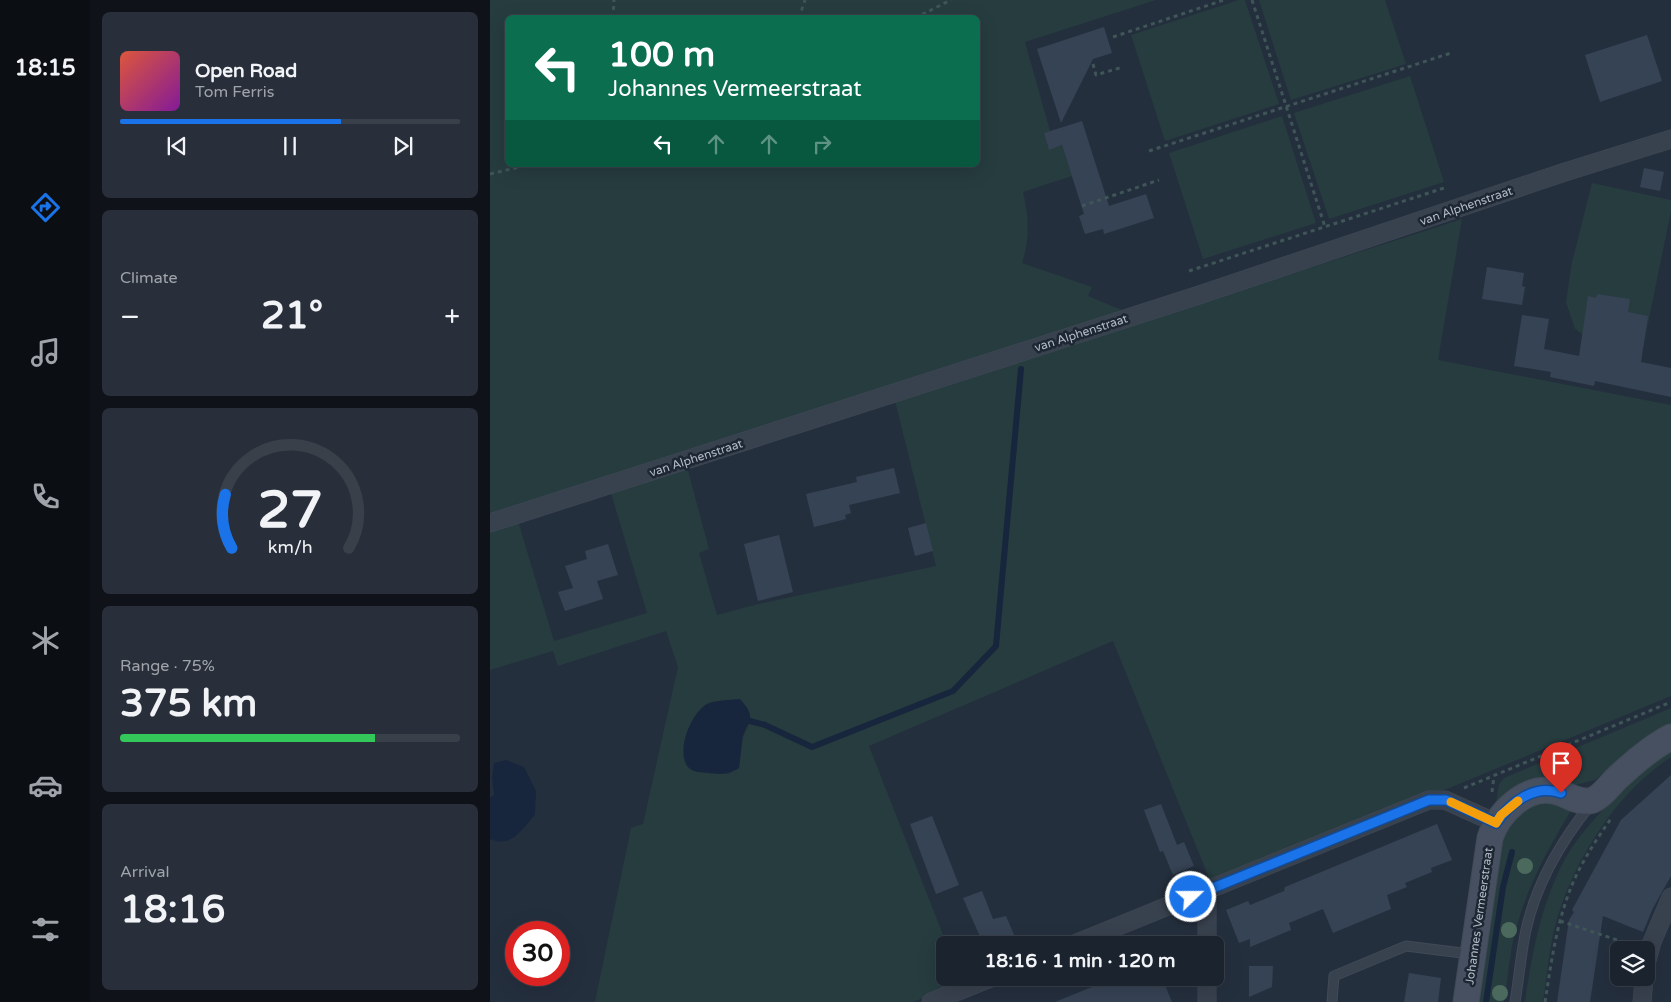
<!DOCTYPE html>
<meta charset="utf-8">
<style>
:root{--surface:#1b232e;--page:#282f3a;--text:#f1f3f6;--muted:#a0a4aa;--line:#39404a;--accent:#1a73e8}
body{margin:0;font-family:"Varela Round",sans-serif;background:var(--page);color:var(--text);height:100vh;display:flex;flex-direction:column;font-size:19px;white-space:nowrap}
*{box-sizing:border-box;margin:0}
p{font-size:16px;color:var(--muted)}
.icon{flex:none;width:28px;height:28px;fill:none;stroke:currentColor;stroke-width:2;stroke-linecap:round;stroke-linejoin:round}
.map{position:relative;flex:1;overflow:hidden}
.panel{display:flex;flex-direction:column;gap:12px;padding:12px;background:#0f1319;width:400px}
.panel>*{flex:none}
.hud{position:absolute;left:15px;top:15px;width:475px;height:152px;border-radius:8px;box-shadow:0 5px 20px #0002,0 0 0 1px var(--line);background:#0b6e4f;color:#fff;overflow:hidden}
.buttons{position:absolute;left:1120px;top:941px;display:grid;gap:10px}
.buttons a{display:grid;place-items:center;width:45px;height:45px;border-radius:8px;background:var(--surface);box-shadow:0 5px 20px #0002,0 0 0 1px var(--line);font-size:25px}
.speed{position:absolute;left:15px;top:921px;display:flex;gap:10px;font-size:25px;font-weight:700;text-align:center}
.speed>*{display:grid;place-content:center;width:65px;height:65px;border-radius:50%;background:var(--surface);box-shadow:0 5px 20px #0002,0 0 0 1px var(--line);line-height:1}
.speed .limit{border:8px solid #d22;background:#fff;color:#111}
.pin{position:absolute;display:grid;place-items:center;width:42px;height:42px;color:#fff;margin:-51px -21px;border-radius:50% 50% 50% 0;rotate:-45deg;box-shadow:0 0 5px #0007}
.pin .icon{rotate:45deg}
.me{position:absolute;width:55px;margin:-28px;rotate:68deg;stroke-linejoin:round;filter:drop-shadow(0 0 4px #0008)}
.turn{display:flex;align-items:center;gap:18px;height:105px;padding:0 20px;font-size:22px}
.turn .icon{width:65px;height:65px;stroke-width:2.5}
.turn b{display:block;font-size:35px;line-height:42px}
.lanes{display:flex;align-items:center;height:48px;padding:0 20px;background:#0003;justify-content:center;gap:25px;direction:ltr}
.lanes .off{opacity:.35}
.big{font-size:38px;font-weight:700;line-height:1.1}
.panel .widget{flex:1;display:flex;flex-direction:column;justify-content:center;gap:8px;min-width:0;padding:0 18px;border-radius:8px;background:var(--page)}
.panel .dial{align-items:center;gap:0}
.dial svg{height:130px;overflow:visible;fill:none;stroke:var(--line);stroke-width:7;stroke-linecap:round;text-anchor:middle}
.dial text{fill:var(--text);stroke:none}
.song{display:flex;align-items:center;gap:15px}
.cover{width:60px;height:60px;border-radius:8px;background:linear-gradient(135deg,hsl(10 70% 55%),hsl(290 70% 35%))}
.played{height:5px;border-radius:2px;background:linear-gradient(90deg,var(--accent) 65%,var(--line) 65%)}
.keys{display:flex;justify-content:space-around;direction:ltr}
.heat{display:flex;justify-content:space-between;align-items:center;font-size:28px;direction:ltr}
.charge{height:8px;border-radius:4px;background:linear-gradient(90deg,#34c759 75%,var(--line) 0)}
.trip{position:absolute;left:446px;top:936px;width:288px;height:50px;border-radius:8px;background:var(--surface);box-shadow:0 5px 20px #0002,0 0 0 1px var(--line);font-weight:700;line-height:50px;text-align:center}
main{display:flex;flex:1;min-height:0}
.tabs{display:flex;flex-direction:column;width:90px;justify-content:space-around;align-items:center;background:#0b0e12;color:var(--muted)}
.tabs .icon{width:35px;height:35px}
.tabs .on{color:var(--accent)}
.tabs b{font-size:22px;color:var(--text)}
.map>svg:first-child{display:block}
</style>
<main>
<nav class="tabs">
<b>18:15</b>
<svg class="icon on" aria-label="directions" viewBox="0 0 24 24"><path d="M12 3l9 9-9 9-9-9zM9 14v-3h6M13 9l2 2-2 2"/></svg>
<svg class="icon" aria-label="music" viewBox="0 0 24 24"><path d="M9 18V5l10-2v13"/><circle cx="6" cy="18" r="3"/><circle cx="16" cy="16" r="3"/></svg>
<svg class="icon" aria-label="phone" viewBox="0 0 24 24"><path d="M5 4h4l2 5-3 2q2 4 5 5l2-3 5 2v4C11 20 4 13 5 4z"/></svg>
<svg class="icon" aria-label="climate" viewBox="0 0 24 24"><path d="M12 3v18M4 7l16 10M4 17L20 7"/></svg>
<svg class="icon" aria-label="car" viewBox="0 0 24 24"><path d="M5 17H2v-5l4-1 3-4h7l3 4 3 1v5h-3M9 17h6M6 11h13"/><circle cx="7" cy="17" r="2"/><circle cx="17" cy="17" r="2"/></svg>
<svg class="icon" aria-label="filters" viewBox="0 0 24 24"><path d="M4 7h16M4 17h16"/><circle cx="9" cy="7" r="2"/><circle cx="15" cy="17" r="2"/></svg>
</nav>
<section class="panel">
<div class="widget">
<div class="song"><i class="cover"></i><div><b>Open Road</b><p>Tom Ferris</p></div></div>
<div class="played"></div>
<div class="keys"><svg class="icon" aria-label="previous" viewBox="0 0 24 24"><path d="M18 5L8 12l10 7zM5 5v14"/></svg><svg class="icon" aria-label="pause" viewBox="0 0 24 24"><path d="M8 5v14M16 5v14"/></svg><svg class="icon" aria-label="next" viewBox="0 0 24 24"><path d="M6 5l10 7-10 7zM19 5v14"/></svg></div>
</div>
<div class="widget"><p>Climate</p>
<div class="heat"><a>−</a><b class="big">21°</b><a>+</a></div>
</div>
<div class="widget dial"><svg viewBox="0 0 100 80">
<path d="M14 69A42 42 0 1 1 86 69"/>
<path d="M14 69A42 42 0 0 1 10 36" stroke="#1a73e8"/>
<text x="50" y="56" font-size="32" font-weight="700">27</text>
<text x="50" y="72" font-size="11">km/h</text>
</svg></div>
<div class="widget"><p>Range · 75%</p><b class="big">375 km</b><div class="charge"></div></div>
<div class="widget"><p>Arrival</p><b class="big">18:16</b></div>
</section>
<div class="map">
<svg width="1181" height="1002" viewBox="0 0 1181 1002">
<rect width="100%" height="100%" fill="#242f3e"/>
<g fill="#263c3f" fill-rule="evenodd">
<path d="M 0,0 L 666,0 L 535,42 L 560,131 L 554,133 L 559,149 L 572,145 L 582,176 L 533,192 C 539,217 540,239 532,263 L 602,287 L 598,296 L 639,313 L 0,518 ZM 18,18 L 488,18 L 488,165 L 18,165 Z"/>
<polygon points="749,0 755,0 789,104 675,141 641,35"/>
<polygon points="769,0 895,0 916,64 801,100"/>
<polygon points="920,76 954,182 839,219 804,113"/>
<polygon points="792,116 826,223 713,259 679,153"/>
<polygon points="1102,183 1181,200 1181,211 1153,348 1099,339 1085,329 1076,302 1082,262"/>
<path d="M 972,219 L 948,360 L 1181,405 L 1181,696 L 957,789 L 934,793 L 723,879 L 719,878 L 623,641 L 379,746 L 457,945 L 455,945 L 455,978 L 469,978 L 471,983 L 423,1002 L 105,1002 L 141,828 L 153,824 L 188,667 L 176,631 L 68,666 L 63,651 L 0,670 L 0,531 L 28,521 L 64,641 L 157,613 L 120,490 L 196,463 L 219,549 L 209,553 L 227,615 L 268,604 L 446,566 L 405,401 ZM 261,720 L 253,737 L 249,768 L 238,774 L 217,772 Z"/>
<polygon points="1181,708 1181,725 1128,761 1105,780 1085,785 1074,784 1007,804 1006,803 1009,784 1014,778"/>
<path d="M 1181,752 L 1181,757 C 1126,793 1083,861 1066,923 C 1059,948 1057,976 1053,1002 L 1035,1002 C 1042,953 1051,904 1075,859 C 1085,840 1102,822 1117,805 C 1136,784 1156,766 1181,752 Z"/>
<path d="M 1050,802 L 1069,803 L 1081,811 C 1057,850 1036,889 1025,933 C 1019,956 1018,979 1014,1002 L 985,1002 L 1011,842 C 1021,824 1030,810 1050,802 Z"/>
</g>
<g fill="#17263c">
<path d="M 250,699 C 269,720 256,719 252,740 C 251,749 250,759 249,768 C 238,774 231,775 219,773 C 212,772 203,773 198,767 C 185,751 202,710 219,703 C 229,700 240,700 250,699 Z"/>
<path d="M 16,760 L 34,767 L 46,791 L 45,815 C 31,830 22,848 0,839 L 0,798 L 4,795 L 2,777 L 4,763 Z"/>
</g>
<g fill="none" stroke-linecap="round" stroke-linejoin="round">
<g stroke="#17263c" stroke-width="6">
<polyline points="260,721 275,725 322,747 463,691 506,646 531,369"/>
<polyline points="996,1002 1013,887 1022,852"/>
</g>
</g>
<g fill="#364354">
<polygon points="614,27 622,53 603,59 571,123 547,49"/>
<polygon points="1157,35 1172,81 1110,102 1095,55"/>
<polygon points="592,121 619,206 656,194 664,218 614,234 613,229 595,234 589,216 594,214 572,145 559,150 554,133"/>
<polygon points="1154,168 1174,172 1170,191 1150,187"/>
<polygon points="997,267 1034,273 1032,286 1035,287 1032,305 992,299"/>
<polygon points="1107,294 1140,299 1138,312 1158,316 1151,362 1181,368 1181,397 1105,381 1104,386 1060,377 1061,372 1024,366 1032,315 1059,319 1054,349 1089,356 1098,296 1106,298"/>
<polygon points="404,468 410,493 359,505 361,513 355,515 356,519 324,527 316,494 367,482 366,477"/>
<polygon points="436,523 443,551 425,556 418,528"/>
<polygon points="289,535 303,592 268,601 254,544"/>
<polygon points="118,544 128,575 107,581 113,599 75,611 68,592 83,588 75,566 97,559 95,551"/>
<polygon points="1181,775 1181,876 1163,908 1153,932 1113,916 1100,1002 1067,1002 1079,920 1084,912 1082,910 1131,820"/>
<polygon points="671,804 687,845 694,842 704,866 683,875 673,851 670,852 654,810"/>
<polygon points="442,816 469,885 446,894 420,824"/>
<polygon points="947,824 962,860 941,868 942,872 915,883 917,887 897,895 901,909 843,933 833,909 799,923 801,930 760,947 760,939 749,943 736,910 758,901 760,905 794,891 795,887"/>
<polygon points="492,891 503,919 516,916 525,937 515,941 517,945 498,945 495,937 491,939 473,898"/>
<polygon points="759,966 783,966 782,987 759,997"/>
<polygon points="919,973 951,978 948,1002 914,1002"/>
<polygon points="624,978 672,978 682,1002 565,1002"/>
</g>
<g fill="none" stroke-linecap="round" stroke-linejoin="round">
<defs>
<g id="lane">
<polyline points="842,1002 844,976 916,946 980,954"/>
<path d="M 1025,1002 C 1029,978 1031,953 1036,930 C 1046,884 1072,840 1101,804"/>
</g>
<g id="street">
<polyline points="0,523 706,296 1075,172 1181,139"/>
<polyline points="582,945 939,800 955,800 1006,823"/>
<polyline points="717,945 717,890"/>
<polyline points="1156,964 1162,942 1181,897"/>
<polyline points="441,1002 501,978"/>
<polyline points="717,1002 717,978"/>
<polyline points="1152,1002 1154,978"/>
</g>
<path id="secondary" d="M 976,1002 L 1000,838 C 1008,813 1035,786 1063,791 C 1076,793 1089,805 1103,800 C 1111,797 1120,785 1126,779 C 1142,764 1161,747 1181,737"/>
</defs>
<use href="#lane" stroke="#414a57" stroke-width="11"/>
<use href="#street" stroke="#414a57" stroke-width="19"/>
<use href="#secondary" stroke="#414a57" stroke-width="27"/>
<g stroke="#3f5557" stroke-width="3" stroke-dasharray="4 4" stroke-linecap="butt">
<polyline points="762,0 835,227"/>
<polyline points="123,18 124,0"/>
<polyline points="309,18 315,0"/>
<polyline points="425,18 461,0"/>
<polyline points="623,37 734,0"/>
<polyline points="603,64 606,75 633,67"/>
<polyline points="659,151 961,53"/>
<polyline points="0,174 38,165"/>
<polyline points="592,206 669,180"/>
<polyline points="699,271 954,188"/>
<polyline points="974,788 1181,702"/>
<polyline points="1002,792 1004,776"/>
<polyline points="1070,921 1142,945"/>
<path d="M 1055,1002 C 1061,964 1066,926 1080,890 C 1090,864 1106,840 1122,817"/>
</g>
<use href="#lane" stroke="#38414e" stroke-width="9"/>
<use href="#street" stroke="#38414e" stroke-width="18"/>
<use href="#secondary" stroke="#465061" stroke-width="25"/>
</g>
<g fill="#4b6a5d">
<circle cx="1035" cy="866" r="8"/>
<circle cx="1019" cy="930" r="8"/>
<circle cx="1010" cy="993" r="8"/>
</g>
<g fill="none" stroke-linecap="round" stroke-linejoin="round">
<defs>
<path id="route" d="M 701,897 L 939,800 L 956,800 L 1006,823 C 1021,802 1044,784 1071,793"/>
</defs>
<use href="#route" stroke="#114b97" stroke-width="12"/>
<use href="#route" stroke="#1a73e8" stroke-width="9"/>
<polyline stroke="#f59e0b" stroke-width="9" points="961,802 1006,823 1011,815 1028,801"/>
</g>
<g text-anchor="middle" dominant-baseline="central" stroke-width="5" stroke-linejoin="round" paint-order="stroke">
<g font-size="12" fill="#b4bcc9" stroke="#1d2633">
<text transform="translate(976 206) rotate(-19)">van Alphenstraat</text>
<text transform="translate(591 333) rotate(-18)">van Alphenstraat</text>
<text transform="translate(206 458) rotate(-18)">van Alphenstraat</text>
<text transform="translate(989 916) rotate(-82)">Johannes Vermeerstraat</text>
</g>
</g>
</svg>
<div class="buttons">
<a><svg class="icon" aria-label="layers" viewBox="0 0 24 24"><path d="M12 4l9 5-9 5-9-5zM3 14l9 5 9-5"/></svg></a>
</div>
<div class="speed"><div class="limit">30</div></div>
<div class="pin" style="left:1071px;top:793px;background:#d93025"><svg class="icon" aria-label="arrive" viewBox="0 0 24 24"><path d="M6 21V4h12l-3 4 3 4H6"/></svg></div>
<svg class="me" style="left:701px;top:897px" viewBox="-20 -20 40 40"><circle r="17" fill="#1a73e8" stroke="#fff" stroke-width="3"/><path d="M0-11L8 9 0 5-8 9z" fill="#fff"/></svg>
<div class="trip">18:16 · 1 min · 120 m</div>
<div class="hud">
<div class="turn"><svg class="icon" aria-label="left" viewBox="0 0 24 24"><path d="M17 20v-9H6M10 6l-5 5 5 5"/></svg><div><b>100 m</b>Johannes Vermeerstraat</div></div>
<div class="lanes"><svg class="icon" aria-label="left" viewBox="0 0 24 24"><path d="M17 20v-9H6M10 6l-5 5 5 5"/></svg><svg class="icon off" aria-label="ahead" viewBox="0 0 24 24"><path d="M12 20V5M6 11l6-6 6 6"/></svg><svg class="icon off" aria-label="ahead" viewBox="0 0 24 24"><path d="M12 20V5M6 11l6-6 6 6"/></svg><svg class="icon off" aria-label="right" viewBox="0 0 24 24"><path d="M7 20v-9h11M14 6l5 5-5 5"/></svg></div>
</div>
</div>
</main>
